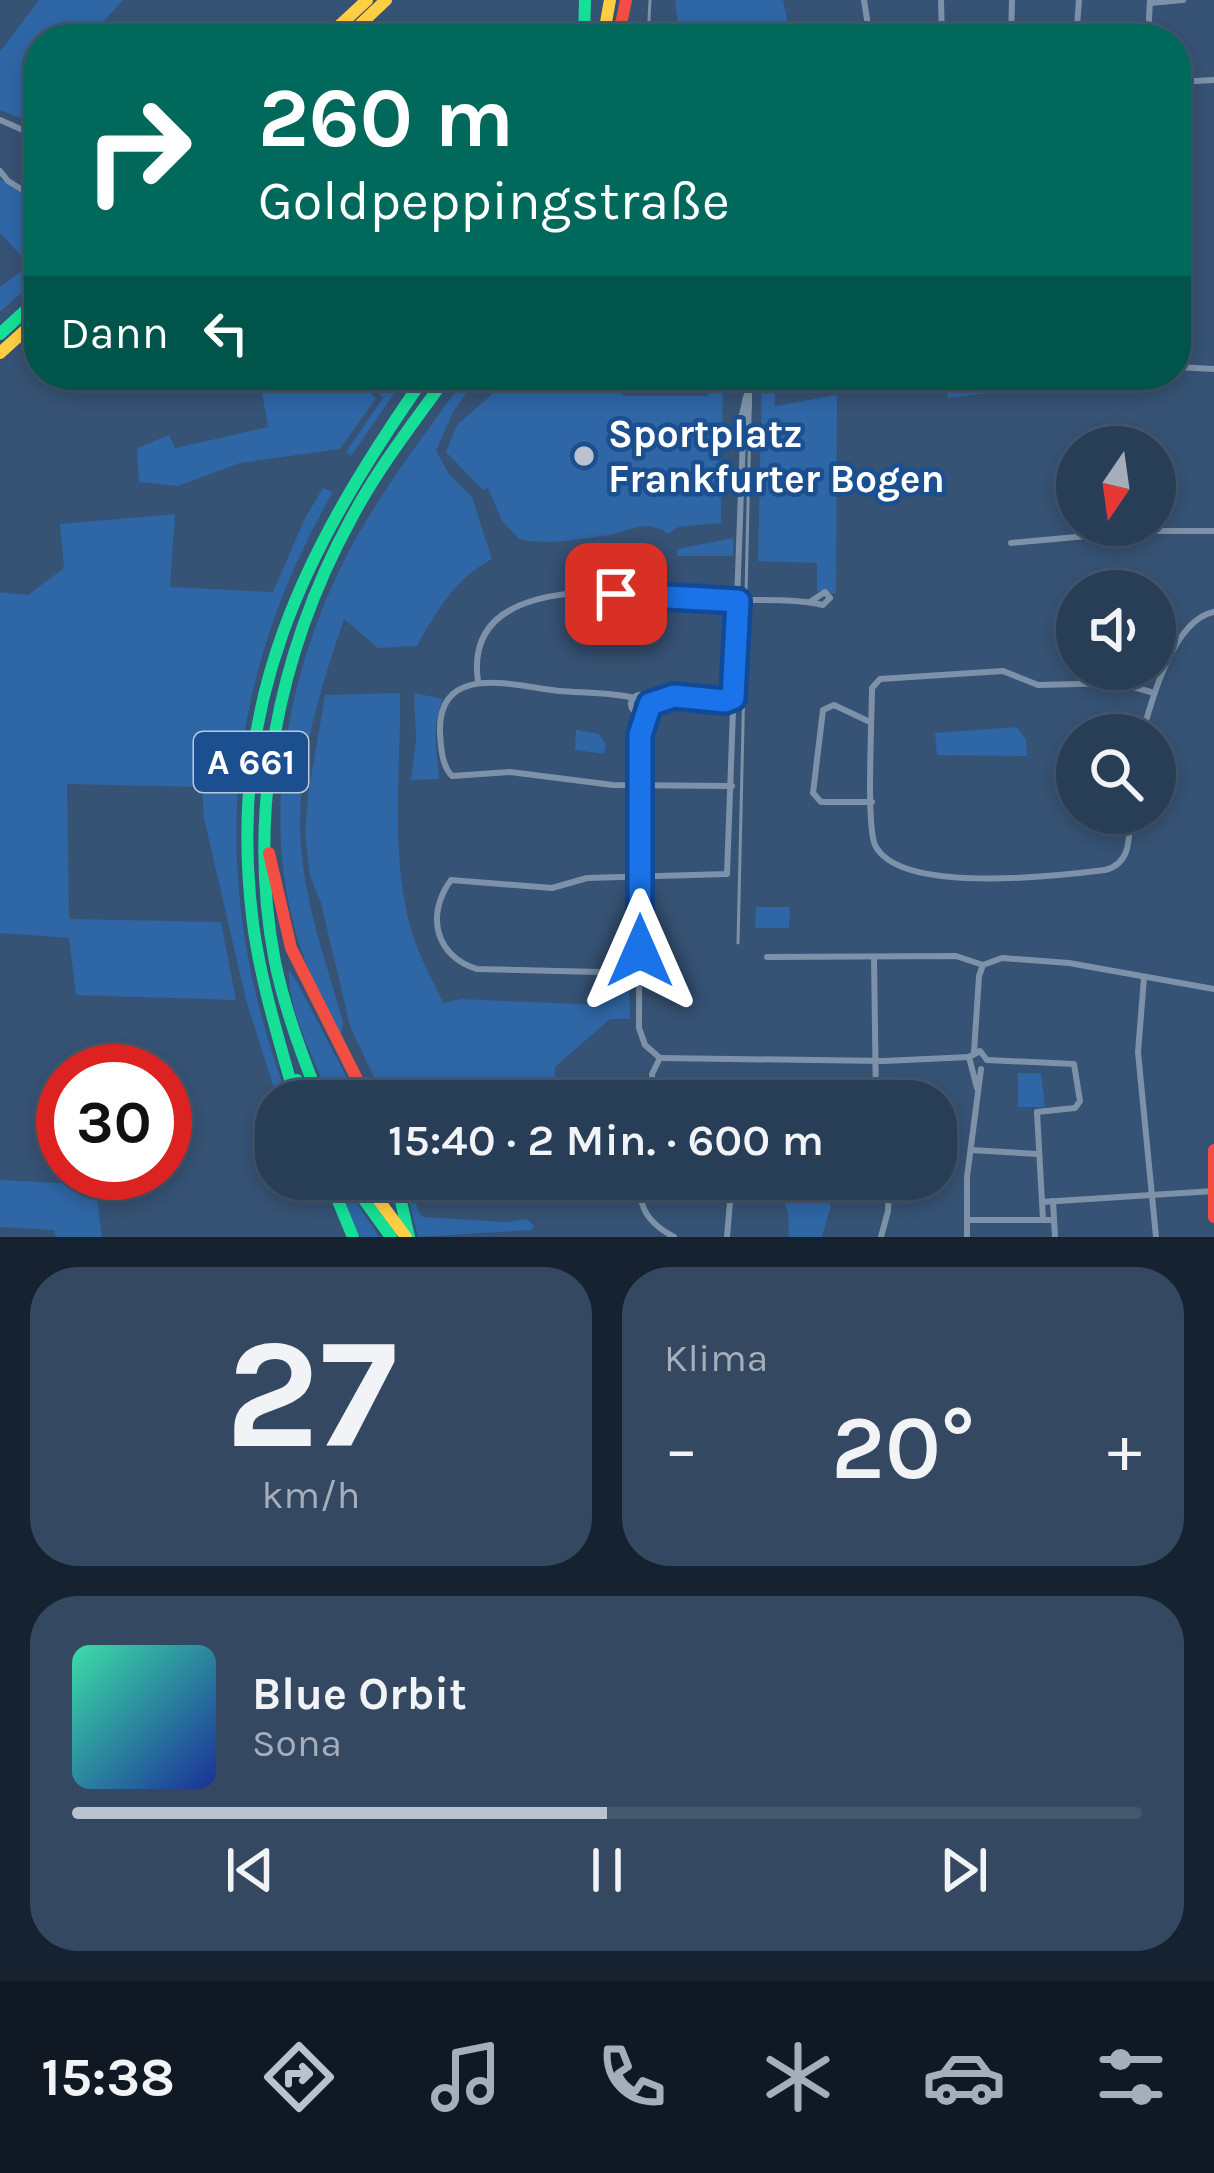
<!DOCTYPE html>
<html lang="de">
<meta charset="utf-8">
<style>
:root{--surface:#283e57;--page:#344961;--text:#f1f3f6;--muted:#a5aeba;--line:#44576d;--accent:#b9c2ce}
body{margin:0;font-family:Karla,sans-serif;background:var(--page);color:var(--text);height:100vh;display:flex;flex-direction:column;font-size:45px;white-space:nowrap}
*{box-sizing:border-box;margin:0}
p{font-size:39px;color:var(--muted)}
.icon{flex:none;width:66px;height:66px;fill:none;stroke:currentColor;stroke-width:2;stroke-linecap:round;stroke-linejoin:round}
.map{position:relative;height:1237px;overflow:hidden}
.panel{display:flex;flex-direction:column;gap:30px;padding:30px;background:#162230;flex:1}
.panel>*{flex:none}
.guide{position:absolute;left:24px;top:24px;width:1167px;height:366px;border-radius:48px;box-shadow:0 6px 18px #0003,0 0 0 3px var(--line);background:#00695c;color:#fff;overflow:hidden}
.needle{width:78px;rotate:193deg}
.fabs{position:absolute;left:1056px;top:426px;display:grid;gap:24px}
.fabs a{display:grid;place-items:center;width:120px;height:120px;border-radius:50%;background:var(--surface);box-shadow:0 6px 18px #0003,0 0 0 3px var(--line);font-size:60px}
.speed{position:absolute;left:36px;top:1044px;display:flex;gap:24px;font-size:60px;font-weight:700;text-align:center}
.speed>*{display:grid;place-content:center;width:156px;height:156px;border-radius:50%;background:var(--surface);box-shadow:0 6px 18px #0003,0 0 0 3px var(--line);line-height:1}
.speed .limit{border:18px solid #d22;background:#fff;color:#111}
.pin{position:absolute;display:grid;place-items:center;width:102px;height:102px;color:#fff;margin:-51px;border-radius:24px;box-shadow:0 6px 18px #0006}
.me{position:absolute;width:132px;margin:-66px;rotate:0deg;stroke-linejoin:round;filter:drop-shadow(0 0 9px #0008)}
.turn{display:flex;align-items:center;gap:42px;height:252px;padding:0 36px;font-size:54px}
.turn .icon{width:156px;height:156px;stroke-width:2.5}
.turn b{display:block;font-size:84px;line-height:102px}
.then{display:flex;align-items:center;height:114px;padding:0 36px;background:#0003;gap:24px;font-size:45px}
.big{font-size:90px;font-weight:600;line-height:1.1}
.panel .card{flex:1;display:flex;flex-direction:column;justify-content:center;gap:18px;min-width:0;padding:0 42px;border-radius:48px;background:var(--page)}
.panel .dial{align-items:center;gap:0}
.dial b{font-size:156px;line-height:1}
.song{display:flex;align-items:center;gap:36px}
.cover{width:144px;height:144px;border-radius:18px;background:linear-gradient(135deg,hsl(160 70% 55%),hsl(230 70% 35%))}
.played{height:12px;border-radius:6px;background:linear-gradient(90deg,var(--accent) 50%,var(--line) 50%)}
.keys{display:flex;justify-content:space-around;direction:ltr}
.heat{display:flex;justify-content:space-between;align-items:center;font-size:66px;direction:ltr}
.panel .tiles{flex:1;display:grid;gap:30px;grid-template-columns:1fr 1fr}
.card:last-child{grid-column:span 2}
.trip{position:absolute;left:255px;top:1080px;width:702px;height:120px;border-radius:48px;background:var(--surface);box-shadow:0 6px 18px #0003,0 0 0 3px var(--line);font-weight:600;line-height:120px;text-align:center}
.dock{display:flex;height:192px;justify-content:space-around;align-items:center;background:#101923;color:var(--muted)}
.dock .icon{width:84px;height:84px}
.dock .current{color:var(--accent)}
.dock b{font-size:54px;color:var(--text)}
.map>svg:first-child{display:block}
</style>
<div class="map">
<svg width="1214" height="1237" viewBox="0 0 1214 1237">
<rect width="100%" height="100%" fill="#365274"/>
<g fill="#2f66a5">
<polygon points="39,0 123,0 88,39 39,39 39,100 24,119 0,110 0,52"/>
<polygon points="675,0 783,0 791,39 680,39"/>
<polygon points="0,179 39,204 39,277 0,312 0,287 30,265 0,233"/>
<polygon points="259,375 351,375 376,398 340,449 240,463 178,486 139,482 137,448 169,435 175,448 268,427"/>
<polygon points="361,375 407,375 351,456 346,452 383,398"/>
<path d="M 468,375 L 479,375 L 453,412 L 436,451 L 449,474 L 472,497 L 492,559 C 455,579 437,610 417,646 L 378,648 L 344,619 C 318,695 293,776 302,857 C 308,913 328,968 343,1022 L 341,1036 C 324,1001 303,964 294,926 C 261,802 291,662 349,551 C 383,488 426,432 468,375 Z"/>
<path d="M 502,375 L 621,375 L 623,396 L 708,396 L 709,377 L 723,377 L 721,523 L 678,527 L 668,534 C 645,517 628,533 604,536 C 576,539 548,546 519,539 L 502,521 L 488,488 L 483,490 L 446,452 L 457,425 L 489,397 Z"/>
<polygon points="762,375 775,375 775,406 837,395 836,594 817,591 817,563 758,561"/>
<polygon points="943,375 1070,375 1072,383 948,398"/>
<path d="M 323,488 L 333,492 C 219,691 208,887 289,1101 L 278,1101 L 246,1000 L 204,818 L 202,787 L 67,784 L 69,919 L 221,922 L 236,1000 L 76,995 L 69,938 L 0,933 L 0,592 L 28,595 L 64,568 L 60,524 L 175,514 L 170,587 L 273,592 L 305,518 Z"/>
<polygon points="733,538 733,556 677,556 677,549"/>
<path d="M 400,693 C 401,771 390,849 410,926 C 417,952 432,979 443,1003 L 461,999 L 599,1005 L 605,998 L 605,980 L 629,981 L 630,1019 L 610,1019 L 555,1067 L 555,1101 L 524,1101 L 513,1083 L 440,1101 L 385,1101 L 350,1026 L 321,903 L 310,876 L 305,833 L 308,795 L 325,695 Z"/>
<path d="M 414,693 L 443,699 C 431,726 437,750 439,779 L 411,780 L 416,739 Z"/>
<polygon points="1017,727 1026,740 1027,756 937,755 935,733"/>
<polygon points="576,730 599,734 606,744 604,754 575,750"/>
<polygon points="756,907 790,907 789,928 755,928"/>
<path d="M 289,970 L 297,982 L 359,1101 L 332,1101 C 317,1068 286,1005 289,970 Z"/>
<polygon points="1018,1073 1041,1073 1045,1107 1018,1107"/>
<polygon points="334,1179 341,1179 379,1237 360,1237"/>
<polygon points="404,1179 410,1179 418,1211 424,1217 506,1222 527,1219 534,1226 532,1230 418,1237"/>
<polygon points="777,1179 831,1179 830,1209 822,1237 789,1237 788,1214"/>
<polygon points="0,1180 95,1185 102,1237 56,1237 54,1230 0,1227"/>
</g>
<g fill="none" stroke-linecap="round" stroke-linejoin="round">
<g stroke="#7d92a8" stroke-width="6">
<polyline points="864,0 870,39"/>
<polyline points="941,0 942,39"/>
<polyline points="1150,3 1183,0"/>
<polyline points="1011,39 1012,0"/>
<polyline points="1076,39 1079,0"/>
<polyline points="1148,39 1150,0"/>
<polyline points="1176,82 1214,80"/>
<polyline points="0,120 39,137"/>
<polyline points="0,171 8,181 39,200"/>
<polyline points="1176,367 1214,369"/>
<polyline points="744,433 749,405 744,375"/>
<polyline points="1011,543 1142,531 1214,531"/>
<path d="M 478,681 C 461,563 650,594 720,599 C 754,602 790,597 823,605 L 830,598 L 825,592 L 810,602"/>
<circle cx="640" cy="704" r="9"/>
<polyline points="646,697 725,701 733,698"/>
<path d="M 634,698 C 610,692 584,693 559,691 C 518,687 437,660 440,733 C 441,748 442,766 452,776 L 510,772 L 613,785 L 732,786"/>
<polyline points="635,712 640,735 639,1028 645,1045 660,1058"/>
<polyline points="870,722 834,705 823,710 813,793 821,802 872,802"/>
<path d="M 1142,735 C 1152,699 1173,620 1214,612"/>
<path d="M 1130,813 C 1129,837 1132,863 1105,870 C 1057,876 899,895 875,845 C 866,824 872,718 872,688 L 880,679 L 1003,671 L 1038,685 L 1120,683 L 1154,693"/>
<polyline points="767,957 956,956 983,965 1002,958 1069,963 1214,989"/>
<polyline points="874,957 876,1101"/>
<path d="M 639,973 L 477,969 C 436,957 425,915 451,880 L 552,888 L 587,878 L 727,874 L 743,437 L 740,424 L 746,397"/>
<polyline points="1144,978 1138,1052 1156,1237"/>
<polyline points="974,1052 979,976 983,965"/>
<polyline points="660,1058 884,1061 969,1057"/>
<polyline points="987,1060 1074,1064 1080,1101 1075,1108 1037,1112 1043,1220"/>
<polyline points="977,1088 969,1057 980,1051 987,1060"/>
<polyline points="653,1101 652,1074 660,1058"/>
<polyline points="971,1150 1038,1154"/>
<path d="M 642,1179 C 636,1208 650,1224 674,1237"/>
<polyline points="1053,1201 1055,1237"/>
<polyline points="1042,1202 1214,1191"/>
<polyline points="969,1220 1054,1220"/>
<polyline points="727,1237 732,1179"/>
<polyline points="881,1237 888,1211 889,1179"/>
<polyline points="967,1237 967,1177 981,1069"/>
</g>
<g stroke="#16e098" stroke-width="12">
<polyline points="584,39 585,0"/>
<polyline points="0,334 39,298"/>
<polyline points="297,1080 307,1101"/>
<path d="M 296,1101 C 280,1043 261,984 253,924 C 225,703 303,551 426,375"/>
<path d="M 320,1101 C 302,1055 285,1010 275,962 C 246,812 278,652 351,519 C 378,468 414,422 448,375"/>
<polyline points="329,1179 353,1237"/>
<polyline points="349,1179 391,1237"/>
<polyline points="396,1179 409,1237"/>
</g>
<g stroke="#ffcf43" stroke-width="12">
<polyline points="325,39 367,0"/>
<polyline points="345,39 386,0"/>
<polyline points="603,39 610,0"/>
<polyline points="0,353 39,318"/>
<polyline points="363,1179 406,1237"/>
</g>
<g stroke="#f24e42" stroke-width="12">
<polyline points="618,39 626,0"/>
<polyline points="269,853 291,948 368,1101"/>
<polyline points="1214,1150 1214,1217"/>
</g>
<g stroke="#7e92a7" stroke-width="3">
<polyline points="648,39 650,0"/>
<polyline points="738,943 751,375"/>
</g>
</g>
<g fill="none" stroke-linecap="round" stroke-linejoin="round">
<defs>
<polyline id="route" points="616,594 738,601 733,698 725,701 674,696 650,704 640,735 640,951"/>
</defs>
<use href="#route" stroke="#114b97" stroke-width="30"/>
<use href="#route" stroke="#1a73e8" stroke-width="21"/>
</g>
<circle fill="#b9c2ce" stroke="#1b4f8f" stroke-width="4.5" cx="584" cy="456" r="12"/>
<g text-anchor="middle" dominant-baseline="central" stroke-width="9" stroke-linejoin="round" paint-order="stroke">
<rect fill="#1b4f8f" stroke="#bbcadd" stroke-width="3" x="194" y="732" width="114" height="60" rx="9"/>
<g font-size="36" font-weight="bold" fill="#fff">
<text x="251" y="762">A 661</text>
</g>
<g font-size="39" font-weight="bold" fill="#fff" stroke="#1b4f8f" text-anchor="start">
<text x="608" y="434">Sportplatz<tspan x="608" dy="45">Frankfurter Bogen</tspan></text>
</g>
</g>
</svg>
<div class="fabs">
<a><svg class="needle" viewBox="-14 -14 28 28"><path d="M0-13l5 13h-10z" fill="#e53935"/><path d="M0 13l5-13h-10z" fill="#a5aeba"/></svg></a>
<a><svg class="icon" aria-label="sound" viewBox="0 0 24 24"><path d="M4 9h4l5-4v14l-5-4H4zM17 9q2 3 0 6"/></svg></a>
<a><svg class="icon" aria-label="search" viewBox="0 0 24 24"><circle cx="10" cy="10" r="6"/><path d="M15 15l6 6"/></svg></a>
</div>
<div class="speed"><div class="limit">30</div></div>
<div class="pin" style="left:616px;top:594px;background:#d93025"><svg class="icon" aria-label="arrive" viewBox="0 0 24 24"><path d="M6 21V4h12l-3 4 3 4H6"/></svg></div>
<svg class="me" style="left:640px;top:951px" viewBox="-20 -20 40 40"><path d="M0-17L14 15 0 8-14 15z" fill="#1a73e8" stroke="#fff" stroke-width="4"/></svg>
<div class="trip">15:40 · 2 Min. · 600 m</div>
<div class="guide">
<div class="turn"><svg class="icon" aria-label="right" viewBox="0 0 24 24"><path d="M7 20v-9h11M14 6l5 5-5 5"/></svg><div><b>260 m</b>Goldpeppingstraße</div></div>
<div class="then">Dann<svg class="icon" aria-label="left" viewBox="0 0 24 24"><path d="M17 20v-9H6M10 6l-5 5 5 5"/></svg></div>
</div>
</div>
<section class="panel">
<div class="tiles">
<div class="card dial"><b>27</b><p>km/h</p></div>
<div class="card"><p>Klima</p>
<div class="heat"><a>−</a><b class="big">20°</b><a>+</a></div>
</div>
<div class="card">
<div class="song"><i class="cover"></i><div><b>Blue Orbit</b><p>Sona</p></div></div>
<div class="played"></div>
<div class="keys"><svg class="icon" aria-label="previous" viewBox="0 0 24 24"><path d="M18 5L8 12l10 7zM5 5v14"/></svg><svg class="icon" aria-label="pause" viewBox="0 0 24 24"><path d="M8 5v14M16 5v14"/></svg><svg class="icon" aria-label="next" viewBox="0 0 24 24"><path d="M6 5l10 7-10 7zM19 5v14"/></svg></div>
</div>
</div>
</section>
<nav class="dock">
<b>15:38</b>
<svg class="icon current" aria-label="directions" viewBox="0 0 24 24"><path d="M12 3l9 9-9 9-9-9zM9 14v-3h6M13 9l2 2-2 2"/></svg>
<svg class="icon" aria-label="music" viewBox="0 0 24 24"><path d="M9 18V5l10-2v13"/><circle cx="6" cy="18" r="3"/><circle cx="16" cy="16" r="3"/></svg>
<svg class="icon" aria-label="phone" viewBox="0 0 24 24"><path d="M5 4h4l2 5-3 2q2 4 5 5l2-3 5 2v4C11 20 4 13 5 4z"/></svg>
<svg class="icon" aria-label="climate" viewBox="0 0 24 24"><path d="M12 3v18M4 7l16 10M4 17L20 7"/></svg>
<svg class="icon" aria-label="car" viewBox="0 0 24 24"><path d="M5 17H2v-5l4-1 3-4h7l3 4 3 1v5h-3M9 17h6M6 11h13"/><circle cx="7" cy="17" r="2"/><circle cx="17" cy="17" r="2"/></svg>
<svg class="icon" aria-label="filters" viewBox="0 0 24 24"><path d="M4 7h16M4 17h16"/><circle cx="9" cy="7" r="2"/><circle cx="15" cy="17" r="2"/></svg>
</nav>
